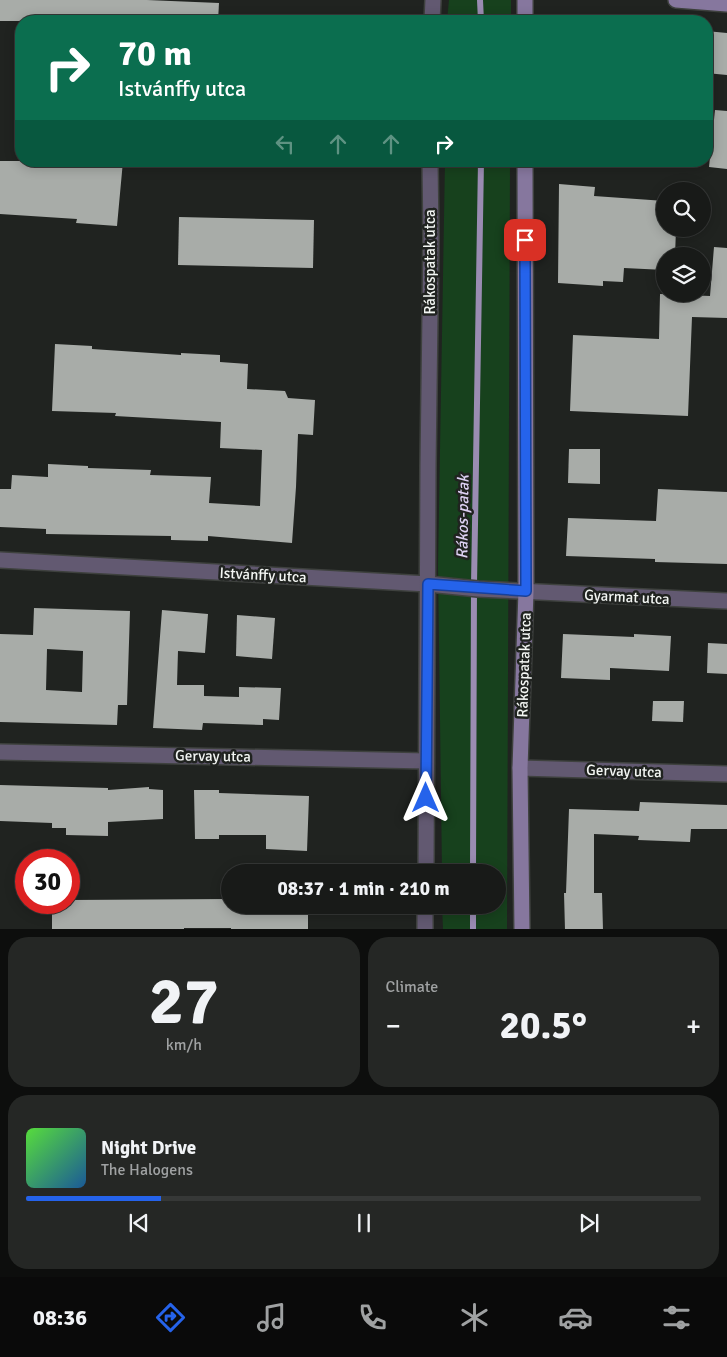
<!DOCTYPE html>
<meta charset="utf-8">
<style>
:root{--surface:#181a18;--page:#252725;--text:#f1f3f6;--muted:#9fa1a2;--line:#363837;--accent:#2563eb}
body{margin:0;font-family:Signika,sans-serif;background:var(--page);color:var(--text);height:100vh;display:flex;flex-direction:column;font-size:19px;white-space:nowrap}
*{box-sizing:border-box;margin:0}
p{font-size:16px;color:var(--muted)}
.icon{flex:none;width:28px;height:28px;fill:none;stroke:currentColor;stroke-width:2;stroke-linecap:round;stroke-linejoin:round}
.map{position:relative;height:929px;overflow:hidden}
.sheet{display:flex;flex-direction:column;gap:8px;padding:8px;background:#0d0e0d;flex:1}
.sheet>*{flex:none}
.hud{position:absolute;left:15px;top:15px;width:698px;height:152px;border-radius:20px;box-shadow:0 2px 12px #0003,0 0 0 1px var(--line);background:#0b6e4f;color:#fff;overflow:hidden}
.tools{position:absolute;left:656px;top:182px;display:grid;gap:10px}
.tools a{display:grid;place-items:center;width:55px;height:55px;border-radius:50%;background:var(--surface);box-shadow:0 2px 12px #0003,0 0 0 1px var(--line);font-size:25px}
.speed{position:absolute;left:15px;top:849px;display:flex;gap:10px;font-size:25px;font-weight:700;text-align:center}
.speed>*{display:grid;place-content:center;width:65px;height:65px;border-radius:50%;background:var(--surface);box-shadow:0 2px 12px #0003,0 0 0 1px var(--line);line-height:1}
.speed .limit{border:8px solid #d22;background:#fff;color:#111}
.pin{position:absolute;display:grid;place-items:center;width:42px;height:42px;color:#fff;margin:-21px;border-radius:10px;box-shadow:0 2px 8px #0006}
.me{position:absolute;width:55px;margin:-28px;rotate:0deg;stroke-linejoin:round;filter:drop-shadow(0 0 4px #0008)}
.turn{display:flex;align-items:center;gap:18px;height:105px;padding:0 20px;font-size:22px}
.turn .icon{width:65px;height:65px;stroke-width:2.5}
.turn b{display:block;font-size:35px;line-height:42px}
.lanes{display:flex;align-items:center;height:48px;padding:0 20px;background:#0003;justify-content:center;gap:25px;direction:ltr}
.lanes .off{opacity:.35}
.big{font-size:38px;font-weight:700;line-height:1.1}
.sheet .widget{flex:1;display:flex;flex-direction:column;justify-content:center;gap:8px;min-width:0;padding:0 18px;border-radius:20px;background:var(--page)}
.sheet .dial{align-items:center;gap:0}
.dial b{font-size:65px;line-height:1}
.song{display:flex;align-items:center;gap:15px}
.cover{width:60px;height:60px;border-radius:8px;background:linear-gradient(135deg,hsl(110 70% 55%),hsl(210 70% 35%))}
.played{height:5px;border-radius:2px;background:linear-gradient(90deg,var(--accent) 20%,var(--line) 20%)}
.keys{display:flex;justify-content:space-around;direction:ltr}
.heat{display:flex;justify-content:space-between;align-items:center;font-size:28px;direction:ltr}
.sheet .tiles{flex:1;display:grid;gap:8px;grid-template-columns:1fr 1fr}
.widget:last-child{grid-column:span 2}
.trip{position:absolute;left:221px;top:864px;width:285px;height:50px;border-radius:25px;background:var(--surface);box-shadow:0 2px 12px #0003,0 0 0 1px var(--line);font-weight:700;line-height:50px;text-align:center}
.tabs{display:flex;height:80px;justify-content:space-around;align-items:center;background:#0a0a0a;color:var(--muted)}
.tabs .icon{width:35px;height:35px}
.tabs .on{color:var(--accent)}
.tabs b{font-size:22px;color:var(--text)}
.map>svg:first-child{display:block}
</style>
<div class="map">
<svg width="727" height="930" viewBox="0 0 727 930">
<rect width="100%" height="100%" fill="#202320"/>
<g fill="#17411d">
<polygon points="449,0 511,0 511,21 447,21"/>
<polygon points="445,161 510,161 507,929 443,929 442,905 498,905 498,872 442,872 438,566"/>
</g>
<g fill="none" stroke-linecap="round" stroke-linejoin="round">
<g stroke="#9a8cb2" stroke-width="6">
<polyline points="480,0 481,21"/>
<polyline points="473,872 474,585 481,161"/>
<polyline points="473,930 473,905"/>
</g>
</g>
<g fill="#a8aca8" fill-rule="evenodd">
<polygon points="0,0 147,0 219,3 218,21 0,21"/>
<polygon points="706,31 727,33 727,75 706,73"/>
<polygon points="715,110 727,111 727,169 709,167"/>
<polygon points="0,161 123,161 117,226 76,223 77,219 0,214"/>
<polygon points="559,184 595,187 594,196 665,201 665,229 676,229 675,256 665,256 665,270 624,268 623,282 603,281 603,286 558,283"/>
<polygon points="179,217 314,220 313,268 178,265"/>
<polygon points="714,247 727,248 727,318 692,317 688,416 570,411 573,335 659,339 660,294 710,296"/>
<polygon points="55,344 92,346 92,349 181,355 181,353 220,355 220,362 248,364 247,389 285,391 288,398 315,400 313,435 298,434 296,487 292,543 208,536 208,541 171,540 171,536 46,534 46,529 0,527 0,489 11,489 12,475 48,477 48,464 88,466 88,468 151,470 150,475 211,477 209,503 260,506 262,450 220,448 221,422 115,416 116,413 52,411"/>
<polygon points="569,449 600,449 600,484 568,483"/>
<polygon points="658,489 727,492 727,564 655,562 655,559 566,556 568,518 656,521"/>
<path d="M 34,608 L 130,611 L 127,705 L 118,705 L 117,725 L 0,722 L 0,634 L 33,635 ZM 47,649 L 83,651 L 82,692 L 46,690 Z"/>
<polygon points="162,610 208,614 205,653 178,651 177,685 204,685 204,696 239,697 239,687 281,688 279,720 263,719 263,725 203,723 202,730 153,728"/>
<polygon points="237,615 275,618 272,659 236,656"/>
<polygon points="563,634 634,637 634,634 671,636 669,671 610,668 610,680 561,678"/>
<polygon points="708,643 727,644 727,674 707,673"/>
<polygon points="653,701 684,701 683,722 652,721"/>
<polygon points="0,785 108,788 108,790 149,787 149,789 163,790 163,819 108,822 108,836 66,835 66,828 52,828 52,823 0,821"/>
<polygon points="194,790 219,790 219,793 309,796 307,851 266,849 266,835 219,835 219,839 195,839"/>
<polygon points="640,802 727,805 727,829 691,829 690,842 638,840 639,836 594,834 594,893 602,893 603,930 565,930 564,893 566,893 569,809 639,811"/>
<polygon points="230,899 230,905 308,905 308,930 231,930 231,928 184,928 184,930 52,930 52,902 69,902 69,900"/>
</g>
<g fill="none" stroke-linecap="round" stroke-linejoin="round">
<defs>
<g id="street">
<polyline points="432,21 433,0"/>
<polyline points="0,560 428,584 478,589 727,601"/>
<polyline points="0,752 426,761"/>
<polyline points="520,768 727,774"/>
<polyline points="426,872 428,466 431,238 430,161"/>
<polyline points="425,930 425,905"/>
</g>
<g id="secondary">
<polyline points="676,0 727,4"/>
<polyline points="525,21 525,0"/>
<polyline points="522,930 520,768 526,591 525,161"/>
</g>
</defs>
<use href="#street" stroke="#3e413e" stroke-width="18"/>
<use href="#secondary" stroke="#3e413e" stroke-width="18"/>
<use href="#street" stroke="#625971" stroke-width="15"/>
<use href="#secondary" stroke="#86779e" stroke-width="15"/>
</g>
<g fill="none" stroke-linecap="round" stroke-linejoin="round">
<defs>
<polyline id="route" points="426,798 428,584 526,591 525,240"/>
</defs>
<use href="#route" stroke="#184099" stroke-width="12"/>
<use href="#route" stroke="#2563eb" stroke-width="9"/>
</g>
<g text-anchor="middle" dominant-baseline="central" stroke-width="5" stroke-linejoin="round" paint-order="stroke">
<g font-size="15" fill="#f3f6f3" stroke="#202320">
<text transform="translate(430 262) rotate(-90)">Rákospatak utca</text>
<text transform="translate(263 575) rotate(3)">Istvánffy utca</text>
<text transform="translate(627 597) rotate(3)">Gyarmat utca</text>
<text transform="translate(524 665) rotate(-88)">Rákospatak utca</text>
<text transform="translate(213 756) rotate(1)">Gervay utca</text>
<text transform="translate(624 771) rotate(2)">Gervay utca</text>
</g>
<g font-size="16" font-style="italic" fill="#ddd1f3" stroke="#202320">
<text transform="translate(463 517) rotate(-89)">Rákos-patak</text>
</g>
</g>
</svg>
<div class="tools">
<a><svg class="icon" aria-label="search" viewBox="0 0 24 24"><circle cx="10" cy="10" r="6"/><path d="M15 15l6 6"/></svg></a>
<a><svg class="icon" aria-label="layers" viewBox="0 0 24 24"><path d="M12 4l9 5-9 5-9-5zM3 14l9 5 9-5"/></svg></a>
</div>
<div class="speed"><div class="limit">30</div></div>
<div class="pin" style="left:525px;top:240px;background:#d93025"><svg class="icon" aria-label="arrive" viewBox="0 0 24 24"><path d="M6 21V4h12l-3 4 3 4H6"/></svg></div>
<svg class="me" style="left:426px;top:798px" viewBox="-20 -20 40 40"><path d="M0-17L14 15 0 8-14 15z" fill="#2563eb" stroke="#fff" stroke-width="4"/></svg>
<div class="trip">08:37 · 1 min · 210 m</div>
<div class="hud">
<div class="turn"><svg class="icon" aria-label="right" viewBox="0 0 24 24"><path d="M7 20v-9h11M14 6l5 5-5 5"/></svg><div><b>70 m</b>Istvánffy utca</div></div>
<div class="lanes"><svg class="icon off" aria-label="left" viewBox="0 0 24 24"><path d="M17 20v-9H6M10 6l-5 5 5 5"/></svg><svg class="icon off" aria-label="ahead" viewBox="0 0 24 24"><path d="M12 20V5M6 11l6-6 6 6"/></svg><svg class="icon off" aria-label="ahead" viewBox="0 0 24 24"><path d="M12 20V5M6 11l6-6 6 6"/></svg><svg class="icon" aria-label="right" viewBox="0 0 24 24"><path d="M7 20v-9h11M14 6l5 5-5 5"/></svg></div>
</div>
</div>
<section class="sheet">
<div class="tiles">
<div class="widget dial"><b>27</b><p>km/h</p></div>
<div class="widget"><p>Climate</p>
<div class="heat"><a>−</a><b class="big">20.5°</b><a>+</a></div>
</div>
<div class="widget">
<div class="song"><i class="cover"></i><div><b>Night Drive</b><p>The Halogens</p></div></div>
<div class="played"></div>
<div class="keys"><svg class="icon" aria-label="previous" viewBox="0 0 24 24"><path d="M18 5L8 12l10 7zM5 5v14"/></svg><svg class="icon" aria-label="pause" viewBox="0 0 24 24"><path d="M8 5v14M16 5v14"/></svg><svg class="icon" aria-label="next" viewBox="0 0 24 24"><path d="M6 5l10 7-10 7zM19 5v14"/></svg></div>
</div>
</div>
</section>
<nav class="tabs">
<b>08:36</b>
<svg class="icon on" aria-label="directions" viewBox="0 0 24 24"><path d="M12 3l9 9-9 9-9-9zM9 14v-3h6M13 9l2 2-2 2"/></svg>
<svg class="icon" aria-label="music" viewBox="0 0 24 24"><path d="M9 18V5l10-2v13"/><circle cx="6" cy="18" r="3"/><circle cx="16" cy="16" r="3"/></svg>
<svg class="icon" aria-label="phone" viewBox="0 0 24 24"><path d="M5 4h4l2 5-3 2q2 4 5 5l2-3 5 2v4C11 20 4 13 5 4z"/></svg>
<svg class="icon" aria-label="climate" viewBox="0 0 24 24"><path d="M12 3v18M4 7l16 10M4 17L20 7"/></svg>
<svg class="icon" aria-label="car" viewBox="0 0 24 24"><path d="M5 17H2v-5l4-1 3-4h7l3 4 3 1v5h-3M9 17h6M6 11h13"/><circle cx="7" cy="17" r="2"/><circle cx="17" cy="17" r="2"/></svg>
<svg class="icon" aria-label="filters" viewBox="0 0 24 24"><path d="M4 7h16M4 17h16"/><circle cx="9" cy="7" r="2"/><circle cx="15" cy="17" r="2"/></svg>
</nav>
